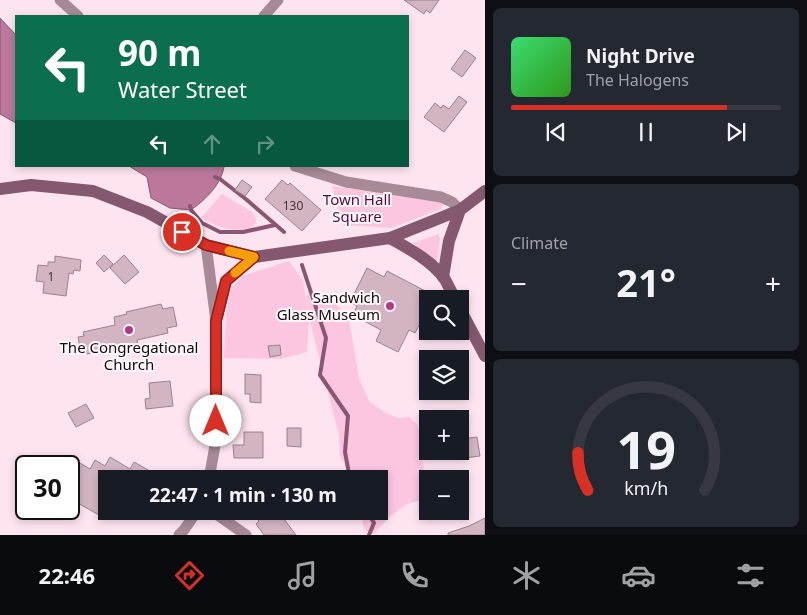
<!DOCTYPE html>
<meta charset="utf-8">
<style>
:root{--surface:#171b24;--page:#242831;--text:#f1f3f6;--muted:#9ea1a6;--line:#363941;--accent:#d93025}
body{margin:0;font-family:"Noto Sans",sans-serif;background:var(--page);color:var(--text);height:100vh;display:flex;flex-direction:column;font-size:19px;white-space:nowrap}
*{box-sizing:border-box;margin:0}
p{font-size:16px;color:var(--muted)}
.icon{flex:none;width:28px;height:28px;fill:none;stroke:currentColor;stroke-width:2;stroke-linecap:round;stroke-linejoin:round}
.map{position:relative;flex:1;overflow:hidden}
.sheet{display:flex;flex-direction:column;gap:8px;padding:8px;background:#0d0f14;width:322px}
.sheet>*{flex:none}
.top-card{position:absolute;left:15px;top:15px;width:394px;height:152px;border-radius:0px;box-shadow:0 2px 8px #0003;background:#0b6e4f;color:#fff;overflow:hidden}
.fabs{position:absolute;left:419px;top:290px;display:grid;gap:10px}
.fabs a{display:grid;place-items:center;width:50px;height:50px;border-radius:0px;background:var(--surface);box-shadow:0 2px 8px #0003;font-size:25px}
.speed{position:absolute;left:15px;top:455px;display:flex;gap:10px;font-size:25px;font-weight:700;text-align:center}
.speed>*{display:grid;place-content:center;width:65px;height:65px;border-radius:50%;background:var(--surface);box-shadow:0 2px 8px #0003;line-height:1}
.speed .limit{border:2px solid #111;border-radius:8px;background:#fff;color:#111}
.pin{position:absolute;display:grid;place-items:center;width:42px;height:42px;color:#fff;margin:-21px;border:2px solid #fff;border-radius:50%;box-shadow:0 1px 5px #0007}
.me{position:absolute;width:55px;margin:-28px;rotate:0deg;stroke-linejoin:round;filter:drop-shadow(0 0 4px #0008)}
.turn{display:flex;align-items:center;gap:18px;height:105px;padding:0 20px;font-size:22px}
.turn .icon{width:65px;height:65px;stroke-width:2.5}
.turn b{display:block;font-size:35px;line-height:42px}
.lanes{display:flex;align-items:center;height:48px;padding:0 20px;background:#0003;justify-content:center;gap:25px;direction:ltr}
.lanes .off{opacity:.35}
.big{font-size:38px;font-weight:700;line-height:1.1}
.sheet .widget{flex:1;display:flex;flex-direction:column;justify-content:center;gap:8px;min-width:0;padding:0 18px;border-radius:8px;background:var(--page)}
.sheet .dial{align-items:center;gap:0}
.dial svg{height:130px;overflow:visible;fill:none;stroke:var(--line);stroke-width:7;stroke-linecap:round;text-anchor:middle}
.dial text{fill:var(--text);stroke:none}
.song{display:flex;align-items:center;gap:15px}
.cover{width:60px;height:60px;border-radius:8px;background:linear-gradient(135deg,hsl(140 70% 55%),hsl(110 70% 35%))}
.played{height:5px;border-radius:2px;background:linear-gradient(90deg,var(--accent) 80%,var(--line) 80%)}
.keys{display:flex;justify-content:space-around;direction:ltr}
.heat{display:flex;justify-content:space-between;align-items:center;font-size:28px;direction:ltr}
.trip{position:absolute;left:98px;top:470px;width:290px;height:50px;border-radius:0px;background:var(--surface);box-shadow:0 2px 8px #0003;font-weight:700;line-height:50px;text-align:center}
.tab-bar{display:flex;height:80px;justify-content:space-around;align-items:center;background:#090b0e;color:var(--muted)}
.tab-bar .icon{width:35px;height:35px}
.tab-bar .current{color:var(--accent)}
.tab-bar b{font-size:22px;color:var(--text)}
main{display:flex;flex:1;min-height:0}
.map>svg:first-child{display:block}
</style>
<main>
<div class="map">
<svg width="485" height="535" viewBox="0 0 485 535">
<rect width="100%" height="100%" fill="#fee4f1"/>
<g fill="#fcc5e0">
<polygon points="332,186 440,202 443,205 441,209 391,228 343,225"/>
<path d="M 222,194 L 252,212 L 256,218 L 256,224 C 240,236 216,227 201,218 Z"/>
<polygon points="439,234 440,240 437,264 413,243"/>
<polygon points="289,261 303,280 309,321 307,352 281,359 224,358 226,314 231,289 242,276"/>
<polygon points="315,291 328,294 348,319 350,325 359,378 369,401 384,412 398,418 410,417 418,426 422,458 427,489 425,499 407,504 389,517 374,534 365,530 359,511 379,511 379,479 351,479 351,475 340,456 339,435 310,322 306,296"/>
</g>
<g fill="#bb789b" stroke="#895771">
<polygon points="0,18 16,35 16,123 0,114"/>
<path d="M 129,166 L 224,166 L 224,167 C 221,185 205,200 191,210 L 170,208 L 151,198 L 147,177 Z"/>
</g>
<g fill="none" stroke-linecap="round" stroke-linejoin="round">
<g stroke="#895771" stroke-width="4">
<polyline points="215,177 220,179 247,200 284,232"/>
<polyline points="190,206 191,210 202,223 220,232 243,232 275,225"/>
<polyline points="302,265 326,338 320,375 348,416 345,452 350,479"/>
<polyline points="367,511 374,523 369,535"/>
</g>
</g>
<g fill="#d3b4c3" stroke="#9c808e">
<polygon points="404,0 439,0 430,13 426,10 424,14"/>
<polygon points="465,50 476,58 462,77 451,69"/>
<polygon points="459,96 467,102 444,132 424,117 435,103 441,108 443,105 449,109"/>
<polygon points="242,180 252,187 245,196 235,190"/>
<polygon points="282,180 288,185 290,183 321,210 302,231 265,199"/>
<polygon points="104,255 113,264 104,272 96,263"/>
<polygon points="124,255 139,272 125,284 110,268"/>
<polygon points="55,256 81,260 80,271 74,270 73,274 69,273 66,296 43,293 44,282 36,281 38,265 48,266 48,262 55,262"/>
<polygon points="367,268 384,277 387,271 431,294 428,299 428,308 415,333 409,330 398,352 376,341 381,330 353,315 357,306 350,302"/>
<polygon points="161,304 163,309 173,307 177,326 167,328 168,333 137,340 138,345 100,354 100,351 87,354 86,350 81,352 78,337 84,336 83,332 115,325 114,317 127,314 126,312"/>
<polygon points="280,345 281,355 270,357 268,346"/>
<polygon points="245,374 261,375 261,403 250,402 250,394 245,394"/>
<polygon points="170,381 173,406 146,409 145,399 150,398 149,383"/>
<polygon points="86,404 94,418 76,427 68,413"/>
<polygon points="287,428 301,428 301,447 287,446"/>
<polygon points="244,432 263,432 263,458 234,458 233,445 244,445"/>
<polygon points="477,437 480,456 465,458 464,456 460,456 460,442 462,441 462,439"/>
<polygon points="110,457 130,469 134,462 148,470 145,477 148,479 106,479 106,519 69,498 69,465 74,468 78,462 90,469 95,460 105,466"/>
<polygon points="270,511 278,511 296,535 264,535 256,524 259,521 258,520"/>
<polygon points="485,518 485,535 448,535 448,533 469,526"/>
</g>
<g fill="none" stroke-linecap="round" stroke-linejoin="round">
<g stroke="#a78998" stroke-width="11">
<polyline points="60,0 78,16"/>
<polyline points="264,16 278,0"/>
<polyline points="295,166 346,182 441,197 452,202 460,210"/>
<polyline points="206,245 216,321 216,440 209,479"/>
<polyline points="218,315 226,281 254,257"/>
<polyline points="212,511 246,535"/>
<polyline points="179,535 184,530 197,511"/>
</g>
<g stroke="#845970" stroke-width="12">
<polyline points="0,189 31,185 93,191 147,212 206,245 254,257 390,238 460,210 485,191"/>
<path d="M 390,238 C 408,248 432,261 444,278 C 448,284 451,292 455,299"/>
<polyline points="443,277 449,241 460,210"/>
<polyline points="460,309 485,356"/>
</g>
</g>
<g fill="none" stroke-linecap="round" stroke-linejoin="round">
<defs>
<polyline id="route" points="182,232 206,245 254,257 226,281 216,321 216,421"/>
</defs>
<use href="#route" stroke="#8d1f18" stroke-width="12"/>
<use href="#route" stroke="#d93025" stroke-width="9"/>
<polyline stroke="#f59e0b" stroke-width="9" points="229,251 254,257 235,273"/>
</g>
<g fill="#b73885" stroke="#fef8fb" stroke-width="2">
<circle cx="390" cy="306" r="5"/>
<circle cx="129" cy="330" r="5"/>
</g>
<g text-anchor="middle" dominant-baseline="central" stroke-width="4" stroke-linejoin="round" paint-order="stroke">
<g font-size="12" fill="#43343b">
<text x="293" y="205">130</text>
<text x="51" y="276">1</text>
</g>
<g font-size="15" fill="#5b083e" stroke="#fef8fb">
<text x="357" y="199">Town Hall<tspan x="357" dy="17">Square</tspan></text>
</g>
<g font-size="15" fill="#13090e" stroke="#fef8fb" text-anchor="end">
<text x="380" y="297">Sandwich<tspan x="380" dy="17">Glass Museum</tspan></text>
<text x="129" y="347" text-anchor="middle">The Congregational<tspan x="129" dy="17">Church</tspan></text>
</g>
</g>
</svg>
<div class="fabs">
<a><svg class="icon" aria-label="search" viewBox="0 0 24 24"><circle cx="10" cy="10" r="6"/><path d="M15 15l6 6"/></svg></a>
<a><svg class="icon" aria-label="layers" viewBox="0 0 24 24"><path d="M12 4l9 5-9 5-9-5zM3 14l9 5 9-5"/></svg></a>
<a>+</a>
<a>−</a>
</div>
<div class="speed"><div class="limit">30</div></div>
<div class="pin" style="left:182px;top:232px;background:#d93025"><svg class="icon" aria-label="arrive" viewBox="0 0 24 24"><path d="M6 21V4h12l-3 4 3 4H6"/></svg></div>
<svg class="me" style="left:216px;top:421px" viewBox="-20 -20 40 40"><circle r="19" fill="#fff"/><path d="M0-13L10 11 0 6-10 11z" fill="#d93025"/></svg>
<div class="trip">22:47 · 1 min · 130 m</div>
<div class="top-card">
<div class="turn"><svg class="icon" aria-label="left" viewBox="0 0 24 24"><path d="M17 20v-9H6M10 6l-5 5 5 5"/></svg><div><b>90 m</b>Water Street</div></div>
<div class="lanes"><svg class="icon" aria-label="left" viewBox="0 0 24 24"><path d="M17 20v-9H6M10 6l-5 5 5 5"/></svg><svg class="icon off" aria-label="ahead" viewBox="0 0 24 24"><path d="M12 20V5M6 11l6-6 6 6"/></svg><svg class="icon off" aria-label="right" viewBox="0 0 24 24"><path d="M7 20v-9h11M14 6l5 5-5 5"/></svg></div>
</div>
</div>
<section class="sheet">
<div class="widget">
<div class="song"><i class="cover"></i><div><b>Night Drive</b><p>The Halogens</p></div></div>
<div class="played"></div>
<div class="keys"><svg class="icon" aria-label="previous" viewBox="0 0 24 24"><path d="M18 5L8 12l10 7zM5 5v14"/></svg><svg class="icon" aria-label="pause" viewBox="0 0 24 24"><path d="M8 5v14M16 5v14"/></svg><svg class="icon" aria-label="next" viewBox="0 0 24 24"><path d="M6 5l10 7-10 7zM19 5v14"/></svg></div>
</div>
<div class="widget"><p>Climate</p>
<div class="heat"><a>−</a><b class="big">21°</b><a>+</a></div>
</div>
<div class="widget dial"><svg viewBox="0 0 100 80">
<path d="M14 69A42 42 0 1 1 86 69"/>
<path d="M14 69A42 42 0 0 1 8 46" stroke="#d93025"/>
<text x="50" y="56" font-size="32" font-weight="700">19</text>
<text x="50" y="72" font-size="11">km/h</text>
</svg></div>
</section>
</main>
<nav class="tab-bar">
<b>22:46</b>
<svg class="icon current" aria-label="directions" viewBox="0 0 24 24"><path d="M12 3l9 9-9 9-9-9zM9 14v-3h6M13 9l2 2-2 2"/></svg>
<svg class="icon" aria-label="music" viewBox="0 0 24 24"><path d="M9 18V5l10-2v13"/><circle cx="6" cy="18" r="3"/><circle cx="16" cy="16" r="3"/></svg>
<svg class="icon" aria-label="phone" viewBox="0 0 24 24"><path d="M5 4h4l2 5-3 2q2 4 5 5l2-3 5 2v4C11 20 4 13 5 4z"/></svg>
<svg class="icon" aria-label="climate" viewBox="0 0 24 24"><path d="M12 3v18M4 7l16 10M4 17L20 7"/></svg>
<svg class="icon" aria-label="car" viewBox="0 0 24 24"><path d="M5 17H2v-5l4-1 3-4h7l3 4 3 1v5h-3M9 17h6M6 11h13"/><circle cx="7" cy="17" r="2"/><circle cx="17" cy="17" r="2"/></svg>
<svg class="icon" aria-label="filters" viewBox="0 0 24 24"><path d="M4 7h16M4 17h16"/><circle cx="9" cy="7" r="2"/><circle cx="15" cy="17" r="2"/></svg>
</nav>
